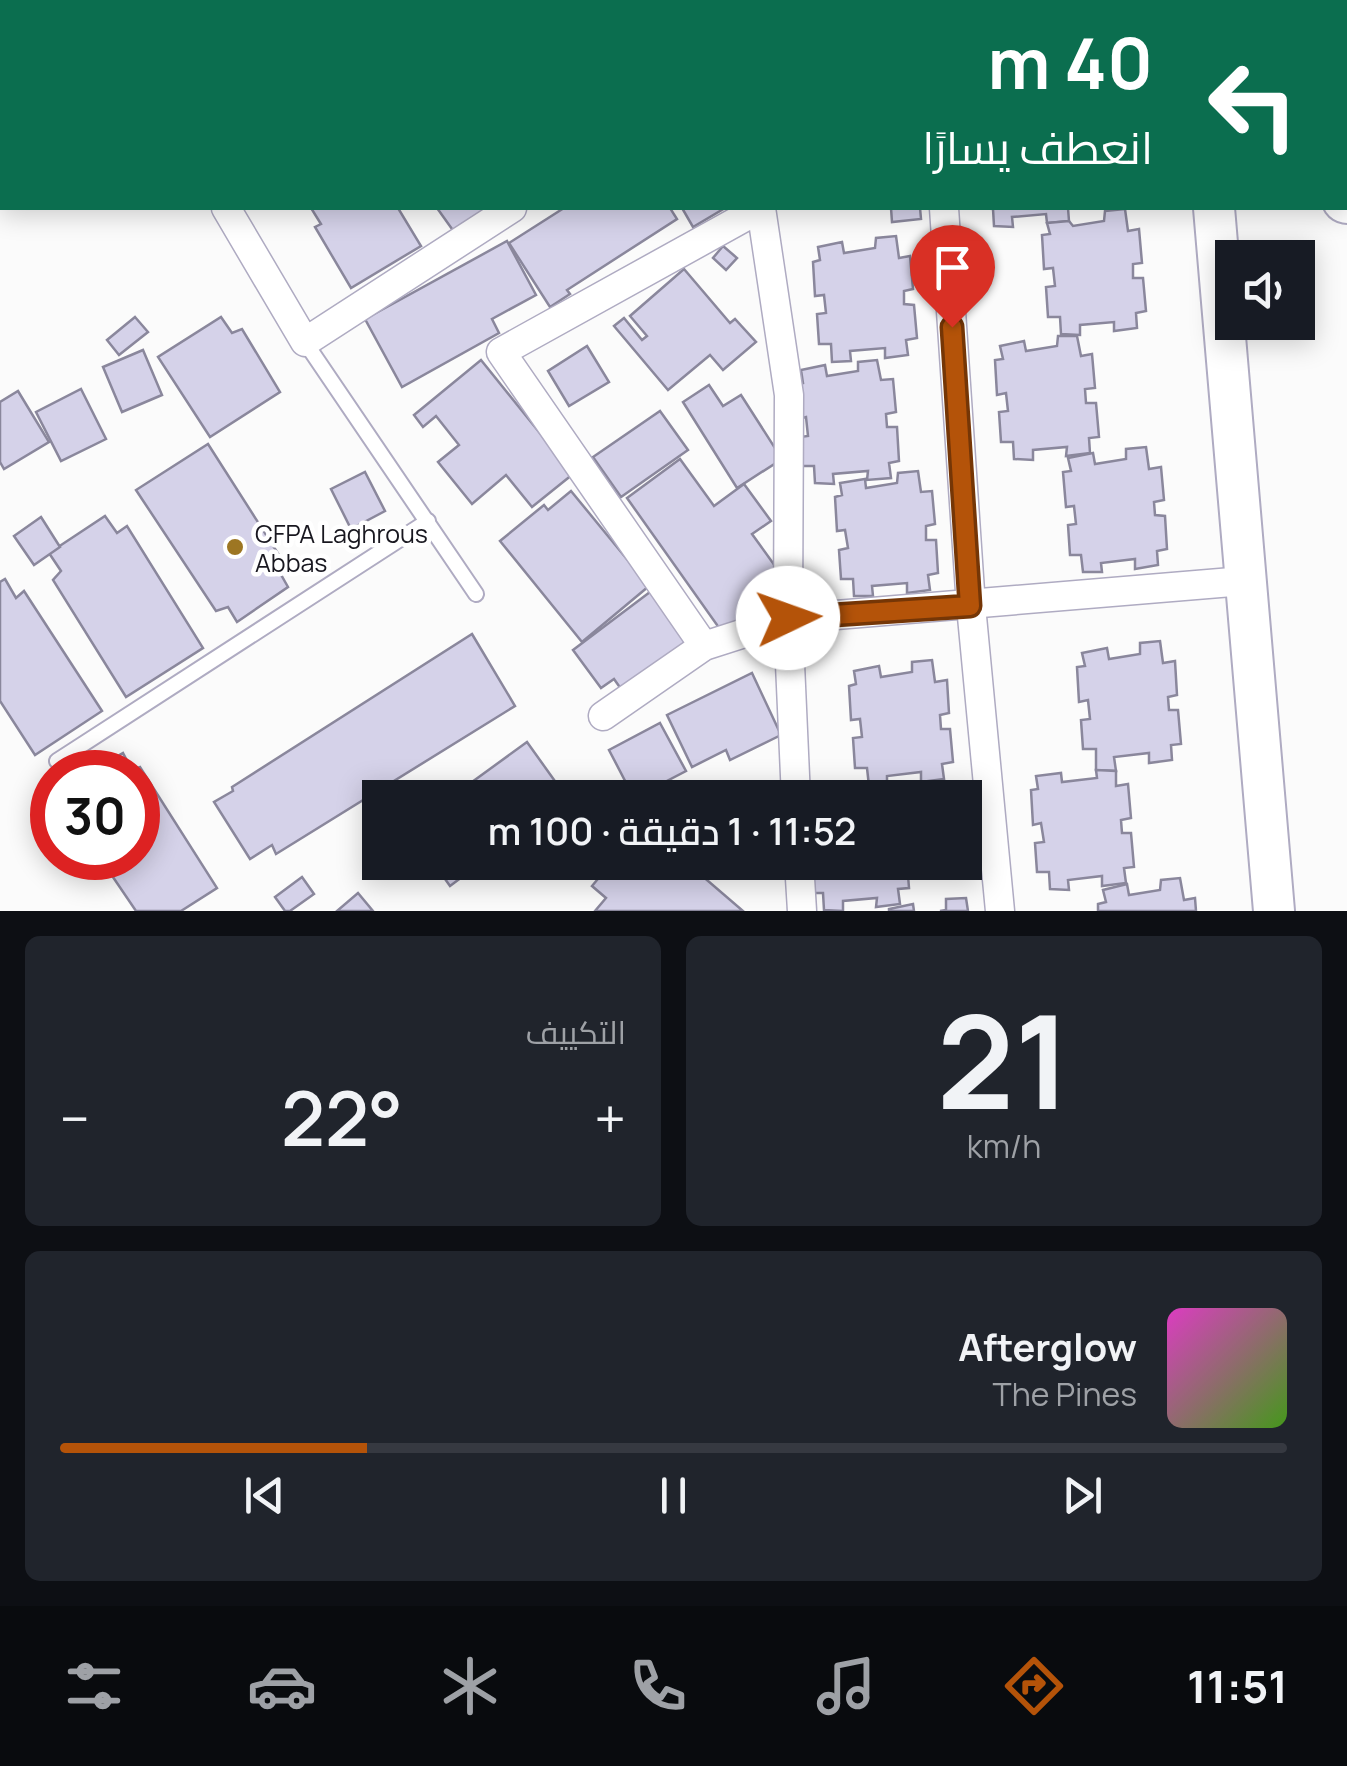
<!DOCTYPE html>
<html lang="ar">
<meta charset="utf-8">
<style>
:root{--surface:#171b24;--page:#20242c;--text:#f1f3f6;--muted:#9ea1a6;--line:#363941;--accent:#b45309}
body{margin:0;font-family:Manrope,Cairo,sans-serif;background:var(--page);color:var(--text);direction:rtl;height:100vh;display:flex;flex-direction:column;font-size:38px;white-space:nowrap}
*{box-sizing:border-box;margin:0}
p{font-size:32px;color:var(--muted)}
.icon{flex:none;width:55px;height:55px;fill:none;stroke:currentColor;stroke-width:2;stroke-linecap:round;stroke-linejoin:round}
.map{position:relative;height:911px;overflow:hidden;direction:ltr}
.drawer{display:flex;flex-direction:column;gap:25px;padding:25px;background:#0d0f14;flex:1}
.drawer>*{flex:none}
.hud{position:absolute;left:0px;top:0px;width:1348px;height:210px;box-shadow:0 5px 25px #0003;direction:rtl;background:#0b6e4f;color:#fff;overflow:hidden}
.controls{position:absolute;left:1215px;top:240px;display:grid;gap:20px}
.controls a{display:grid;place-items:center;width:100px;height:100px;border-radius:0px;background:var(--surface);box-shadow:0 5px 25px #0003;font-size:50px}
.speed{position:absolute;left:30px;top:750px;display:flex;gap:20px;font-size:50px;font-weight:700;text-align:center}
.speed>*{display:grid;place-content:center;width:130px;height:130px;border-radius:50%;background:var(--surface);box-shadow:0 5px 25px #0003;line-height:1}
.speed .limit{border:15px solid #d22;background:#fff;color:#111}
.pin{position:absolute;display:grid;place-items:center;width:85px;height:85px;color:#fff;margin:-102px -42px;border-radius:50% 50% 50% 0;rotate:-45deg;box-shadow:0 0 10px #0007}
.pin .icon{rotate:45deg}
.me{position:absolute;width:110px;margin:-55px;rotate:87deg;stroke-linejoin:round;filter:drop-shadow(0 0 8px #0008)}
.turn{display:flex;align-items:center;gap:35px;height:210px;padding:0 30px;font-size:45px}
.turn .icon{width:130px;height:130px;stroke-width:2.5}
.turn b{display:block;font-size:70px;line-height:85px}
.big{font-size:75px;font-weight:600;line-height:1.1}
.drawer .tile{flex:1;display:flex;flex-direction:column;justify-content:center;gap:15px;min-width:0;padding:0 35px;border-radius:15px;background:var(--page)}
.drawer .dial{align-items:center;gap:0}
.dial b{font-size:130px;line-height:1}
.song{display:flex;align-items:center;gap:30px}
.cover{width:120px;height:120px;border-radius:15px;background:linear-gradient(135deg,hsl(310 70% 55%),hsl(100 70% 35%))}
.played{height:10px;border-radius:5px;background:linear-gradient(90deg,var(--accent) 25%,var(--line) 25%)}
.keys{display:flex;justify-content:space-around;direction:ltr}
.heat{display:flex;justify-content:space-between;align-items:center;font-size:55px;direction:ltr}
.drawer .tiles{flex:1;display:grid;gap:25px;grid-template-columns:1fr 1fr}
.tile:last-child{grid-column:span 2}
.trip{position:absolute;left:362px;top:780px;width:620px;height:100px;border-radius:0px;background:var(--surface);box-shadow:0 5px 25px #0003;font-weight:600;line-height:100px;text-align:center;direction:rtl}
.tab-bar{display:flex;height:160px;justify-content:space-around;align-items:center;background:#090b0e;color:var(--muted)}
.tab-bar .icon{width:70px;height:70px}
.tab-bar .active{color:var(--accent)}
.tab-bar b{font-size:45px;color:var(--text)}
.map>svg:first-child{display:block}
</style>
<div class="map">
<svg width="1347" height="911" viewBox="0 0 1347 911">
<rect width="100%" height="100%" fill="#fbfbfb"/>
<g fill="#d5d2e9" stroke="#8a879c" stroke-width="2.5">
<polygon points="176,0 242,0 244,2 178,2"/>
<polygon points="577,0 641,0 579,2"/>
<polygon points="877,0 913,0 915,2 874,2"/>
<polygon points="926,0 1023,0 1024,2 927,2"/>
<polygon points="1042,0 1079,0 1080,2 1037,2"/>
<polygon points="311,208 398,208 421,246 351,288 315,227 321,224"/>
<polygon points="437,208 496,208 457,236"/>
<polygon points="564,208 670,208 677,219 567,290 570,294 550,307 509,243"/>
<polygon points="682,208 725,208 693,227"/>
<polygon points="891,208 920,208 921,219 892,222"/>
<polygon points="981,208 1068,208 1069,221 1047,223 1046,214 1012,217 1013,227 994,226 993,209"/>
<polygon points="1125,209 1128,231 1139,229 1142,263 1133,264 1133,278 1143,278 1146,311 1136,313 1137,328 1114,331 1114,322 1080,325 1080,335 1061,334 1060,317 1048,317 1046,287 1055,286 1053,268 1044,269 1042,235 1050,234 1047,223 1069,221 1073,226 1104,221 1105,211"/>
<polygon points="896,236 899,258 910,256 913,289 904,291 904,304 914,305 917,338 906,340 908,355 885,358 885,348 850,351 851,361 832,362 831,344 819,344 817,314 826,313 824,295 815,296 813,262 820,260 818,247 842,242 844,253 875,248 876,238"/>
<polygon points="507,241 536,295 492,319 499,333 402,387 365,319"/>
<polygon points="723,246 737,258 726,270 713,258"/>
<polygon points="684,269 730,323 735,319 756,342 723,370 710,355 668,390 614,326 624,318 642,340 647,336 630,316"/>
<polygon points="135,317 148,332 119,355 107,340"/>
<polygon points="221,317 232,333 242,329 280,392 210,437 158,357"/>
<polygon points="1058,336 1077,336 1081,356 1092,354 1095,388 1085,389 1086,403 1096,403 1099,437 1089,438 1090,453 1066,456 1067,447 1033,450 1033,460 1014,459 1013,442 1001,442 999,412 1008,411 1006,393 997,395 995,360 1003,359 1000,346 1024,341 1026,351 1057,346"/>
<polygon points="587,346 609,382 569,406 548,371"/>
<polygon points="143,350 162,395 122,412 103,367"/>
<polygon points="481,360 573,474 532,507 506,475 472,504 438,462 459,445 436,416 423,427 414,415"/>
<polygon points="877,360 881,380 893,379 896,412 886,414 887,427 897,427 899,461 889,463 891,478 867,480 868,471 833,474 834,484 815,483 814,466 802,466 800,437 808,436 806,417 798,419 796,385 803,383 801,370 825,365 827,376 858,371 858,362"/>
<polygon points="709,385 723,406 741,395 782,459 737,488 683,402"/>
<polygon points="81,389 106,439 61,461 36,412"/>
<polygon points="18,391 49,442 4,469 0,462 0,402"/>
<polygon points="660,411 688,450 621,497 593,457"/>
<polygon points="208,444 286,566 279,571 288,587 237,622 228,607 216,611 136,490"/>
<polygon points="1146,447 1149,469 1161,467 1164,500 1154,502 1155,515 1165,516 1167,549 1157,551 1158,565 1135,569 1135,559 1101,563 1102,572 1083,572 1081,555 1070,555 1068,525 1076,524 1074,506 1066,507 1063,472 1071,471 1068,458 1093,453 1095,464 1126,459 1126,449"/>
<polygon points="680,459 714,506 744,484 771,521 752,534 788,584 722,632 627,498"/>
<polygon points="918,471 921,492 932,491 935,524 926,526 926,540 936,540 938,573 928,575 930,590 907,593 907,583 872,586 873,596 854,596 853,579 841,579 839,550 848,548 845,530 837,531 835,497 842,495 840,483 865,479 866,488 897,483 898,473"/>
<polygon points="365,472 385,511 351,529 331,489"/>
<polygon points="571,491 649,586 582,642 500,541 544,505 548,510"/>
<polygon points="105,516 117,533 127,526 203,648 126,697 53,580 61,571 49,553"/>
<polygon points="41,517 60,547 34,565 14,536"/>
<polygon points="5,579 16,598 24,591 102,711 35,755 0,701 0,582"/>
<polygon points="650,592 692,647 626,696 614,679 601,688 573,650"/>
<polygon points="472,634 515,706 276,854 272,845 250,859 214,802 233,791 232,787"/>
<polygon points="1160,641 1163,663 1175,661 1177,695 1168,697 1169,710 1178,710 1181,744 1171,745 1172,760 1149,763 1149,753 1114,757 1116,771 1096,770 1096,749 1083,749 1081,720 1090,719 1088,700 1079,702 1077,667 1085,666 1082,653 1107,648 1109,659 1140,654 1140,643"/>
<polygon points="932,660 935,682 947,680 949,713 940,715 941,729 950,729 953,762 942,764 944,779 921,782 921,772 887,776 887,785 869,786 867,768 855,768 853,738 862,737 860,719 851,720 849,686 856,684 854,671 879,666 881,677 912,672 912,662"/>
<polygon points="752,673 781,735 730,760 726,750 692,767 667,715"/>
<polygon points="660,723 686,771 634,798 609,750"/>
<polygon points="527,742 567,798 450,798"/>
<polygon points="123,753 132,770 140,767 217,888 181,911 136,911 100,858 138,858 138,772 90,772"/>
<polygon points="1096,770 1116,771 1116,786 1128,784 1131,818 1121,820 1122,833 1131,833 1134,867 1124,868 1126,883 1102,886 1102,876 1068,880 1069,890 1050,889 1049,872 1037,872 1035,843 1044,842 1041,823 1033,825 1031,790 1038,789 1036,776 1061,773 1062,782 1097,778"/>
<polygon points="887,785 889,798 870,798 869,786"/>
<polygon points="433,862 482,862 450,886"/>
<polygon points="612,862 686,862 743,911 595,911 606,898 592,886"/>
<polygon points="907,862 909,888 898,889 900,904 876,907 877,898 843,901 843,911 824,910 823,893 811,893 809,864"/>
<polygon points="302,877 314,894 290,911 285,911 275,897"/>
<polygon points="1180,878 1184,900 1195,898 1196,911 1098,911 1098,904 1106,902 1103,890 1127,884 1129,895 1160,890 1161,880"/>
<polygon points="358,893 373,911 337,911"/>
<polygon points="966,898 968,911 940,911 946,910 946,899"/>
<polygon points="913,904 914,911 889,911 889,909"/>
</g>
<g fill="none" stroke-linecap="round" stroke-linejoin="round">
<defs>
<g id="lane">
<polyline points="305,342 476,594"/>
<polyline points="57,761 428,521"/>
</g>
<g id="street">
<polyline points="106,0 108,2"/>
<polyline points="346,0 347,2"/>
<polyline points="475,2 480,0"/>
<polyline points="828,2 832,0"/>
<polyline points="1135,2 1140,0"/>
<polyline points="226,208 305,342 512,208"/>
<polyline points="761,208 789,395 788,619 796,798"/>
<polyline points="944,208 971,606 1000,911"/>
<polyline points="704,646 501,352 761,208"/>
<polyline points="603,716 704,646 788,619 1244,581"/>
<polyline points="799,862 802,911"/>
</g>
<g id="secondary">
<polyline points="1197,0 1197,2"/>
<polyline points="1214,208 1274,911"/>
</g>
<g id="highway">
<polyline points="1306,0 1307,2"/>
<polyline points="1345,189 1347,198"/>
</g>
</defs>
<use href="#lane" stroke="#afabc2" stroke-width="18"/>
<use href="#street" stroke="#afabc2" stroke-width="31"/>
<use href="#secondary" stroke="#afabc2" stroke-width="44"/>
<use href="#highway" stroke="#afabc2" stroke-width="54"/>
<use href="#lane" stroke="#fff" stroke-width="14"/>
<use href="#street" stroke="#fff" stroke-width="28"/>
<use href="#secondary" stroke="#fff" stroke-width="40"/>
<use href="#highway" stroke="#fff" stroke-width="50"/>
</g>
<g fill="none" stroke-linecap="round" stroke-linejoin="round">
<defs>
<polyline id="route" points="788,618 970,606 952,327"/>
</defs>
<use href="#route" stroke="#753606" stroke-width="25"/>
<use href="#route" stroke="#b45309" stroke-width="18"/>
</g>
<circle fill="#9d7623" stroke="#fff" stroke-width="4" cx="235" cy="547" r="10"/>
<g text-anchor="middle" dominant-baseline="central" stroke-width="9" stroke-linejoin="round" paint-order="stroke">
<g font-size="25" fill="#18171f" stroke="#fff" text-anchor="start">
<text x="255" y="533">CFPA Laghrous<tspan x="255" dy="29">Abbas</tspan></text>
</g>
</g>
</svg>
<div class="controls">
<a><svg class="icon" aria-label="sound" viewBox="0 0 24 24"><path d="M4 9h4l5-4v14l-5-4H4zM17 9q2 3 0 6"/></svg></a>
</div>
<div class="speed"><div class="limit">30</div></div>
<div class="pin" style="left:952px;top:327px;background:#d93025"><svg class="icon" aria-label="arrive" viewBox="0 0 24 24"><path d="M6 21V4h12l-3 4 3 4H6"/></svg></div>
<svg class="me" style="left:788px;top:618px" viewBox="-20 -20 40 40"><circle r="19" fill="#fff"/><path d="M0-13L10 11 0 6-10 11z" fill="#b45309"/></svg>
<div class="trip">11:52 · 1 دقيقة · 100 m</div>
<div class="hud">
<div class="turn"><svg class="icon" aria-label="left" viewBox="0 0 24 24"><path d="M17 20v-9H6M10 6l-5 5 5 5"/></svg><div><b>40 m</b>انعطف يسارًا</div></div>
</div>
</div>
<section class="drawer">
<div class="tiles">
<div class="tile dial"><b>21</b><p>km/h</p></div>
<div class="tile"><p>التكييف</p>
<div class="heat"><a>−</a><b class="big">22°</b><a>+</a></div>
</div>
<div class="tile">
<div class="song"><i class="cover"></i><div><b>Afterglow</b><p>The Pines</p></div></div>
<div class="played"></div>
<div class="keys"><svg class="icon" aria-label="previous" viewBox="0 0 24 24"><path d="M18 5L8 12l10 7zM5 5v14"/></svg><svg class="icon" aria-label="pause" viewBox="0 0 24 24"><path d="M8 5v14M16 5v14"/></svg><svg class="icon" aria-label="next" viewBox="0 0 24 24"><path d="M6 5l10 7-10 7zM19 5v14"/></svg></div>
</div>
</div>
</section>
<nav class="tab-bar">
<b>11:51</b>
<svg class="icon active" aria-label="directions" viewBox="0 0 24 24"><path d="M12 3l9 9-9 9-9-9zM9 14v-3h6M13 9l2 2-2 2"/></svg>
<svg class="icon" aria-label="music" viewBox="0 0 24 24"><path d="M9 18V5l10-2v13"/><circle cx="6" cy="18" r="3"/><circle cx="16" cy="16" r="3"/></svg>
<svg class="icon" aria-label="phone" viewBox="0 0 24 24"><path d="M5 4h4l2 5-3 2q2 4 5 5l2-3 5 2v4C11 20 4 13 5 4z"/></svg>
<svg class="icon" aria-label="climate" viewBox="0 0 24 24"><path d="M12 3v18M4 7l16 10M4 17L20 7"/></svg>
<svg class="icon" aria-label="car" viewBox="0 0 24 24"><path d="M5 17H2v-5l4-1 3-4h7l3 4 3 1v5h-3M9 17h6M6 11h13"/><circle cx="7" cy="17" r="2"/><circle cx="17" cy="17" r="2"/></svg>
<svg class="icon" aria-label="filters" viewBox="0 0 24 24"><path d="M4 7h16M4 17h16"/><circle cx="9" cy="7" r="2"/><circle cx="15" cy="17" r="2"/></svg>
</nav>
